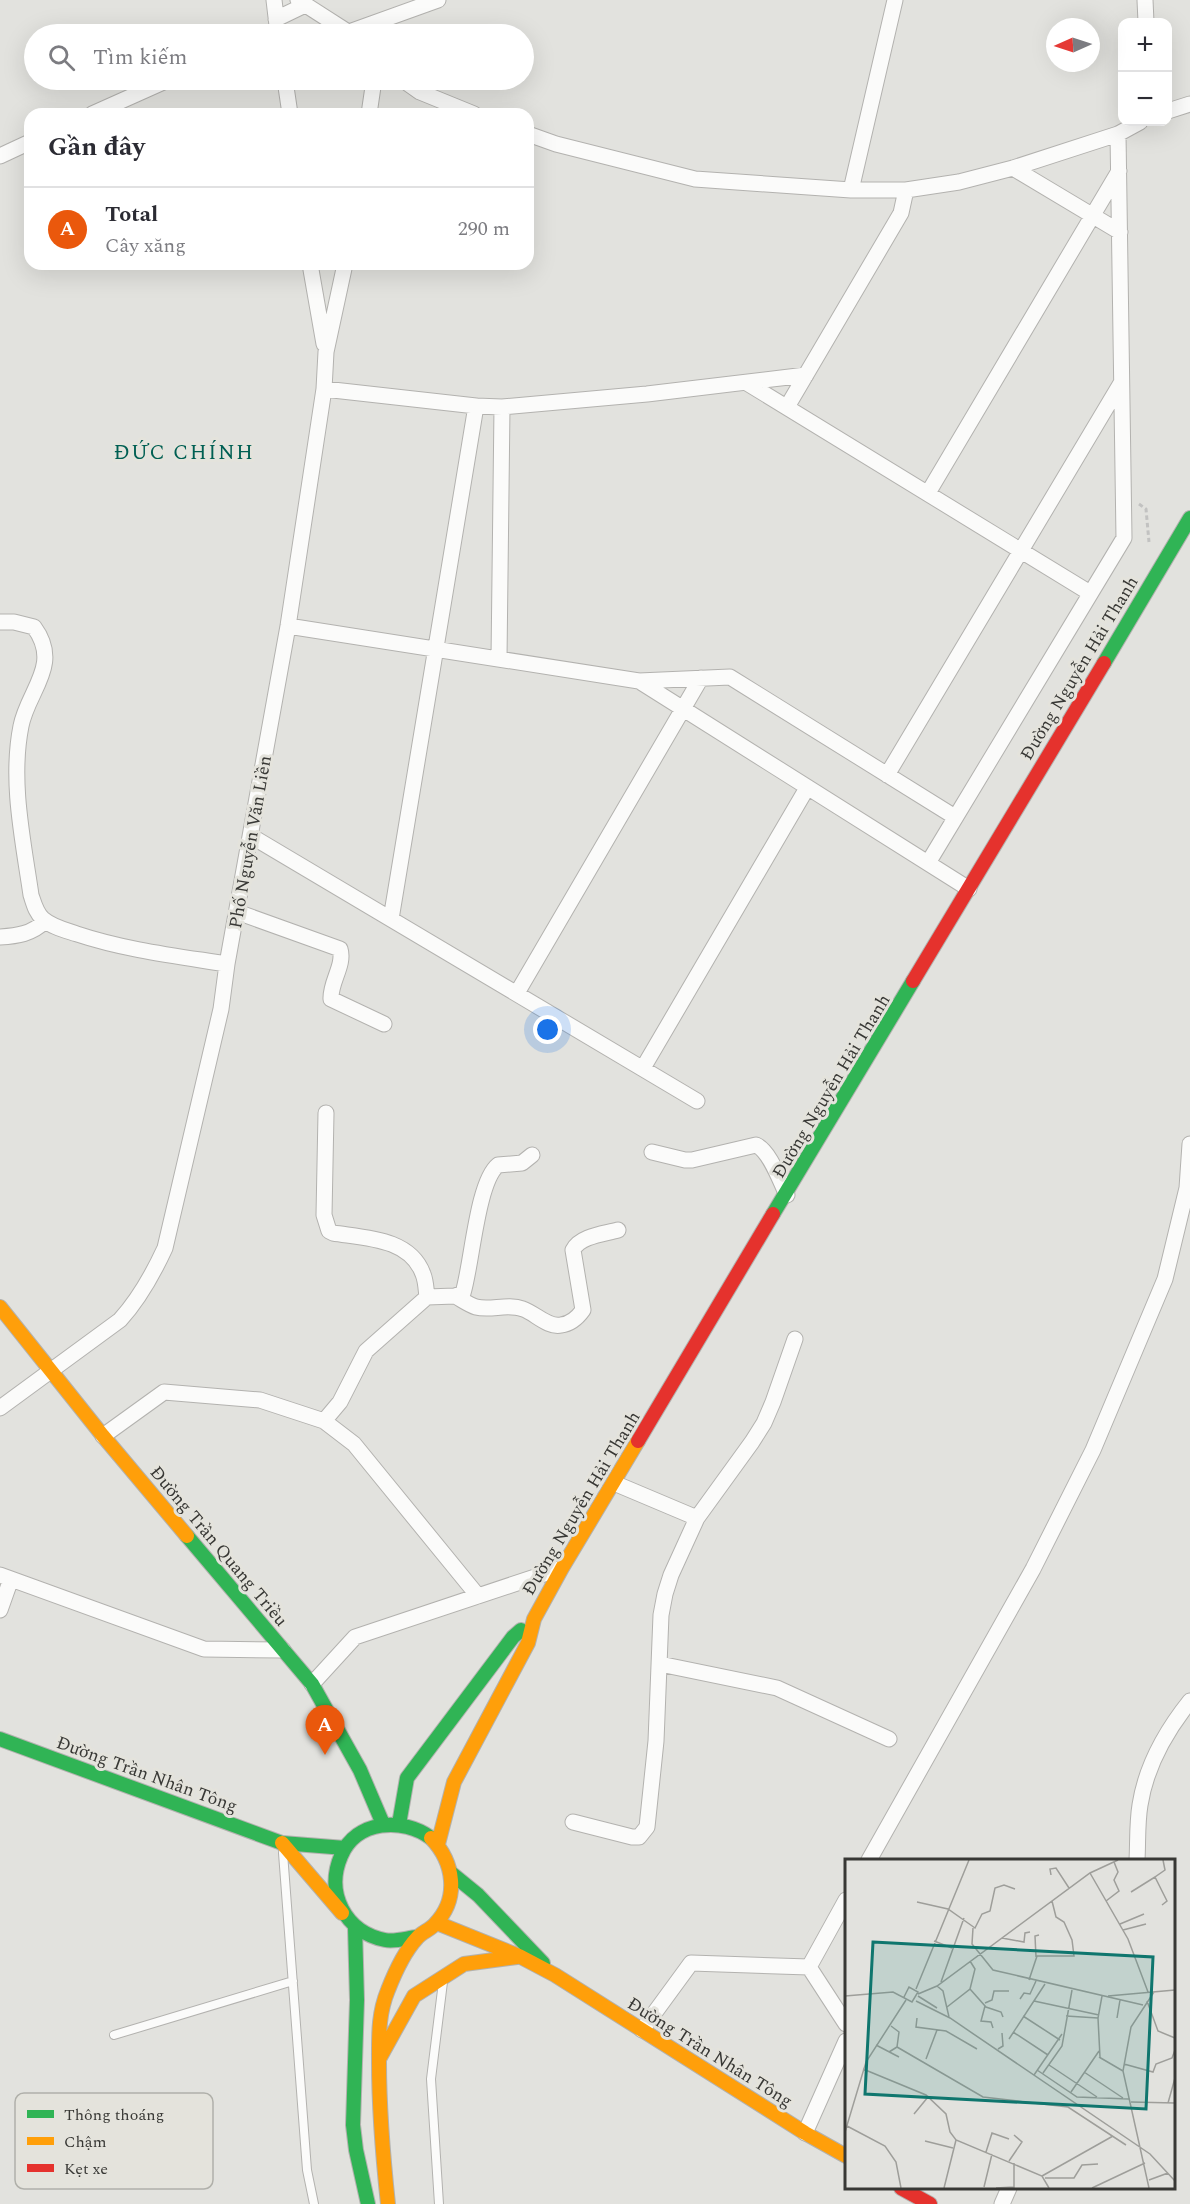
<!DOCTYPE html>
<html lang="vi">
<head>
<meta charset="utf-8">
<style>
  body { margin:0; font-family:Spectral,serif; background:#f7f7f7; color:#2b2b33 }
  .controls { position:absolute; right:18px; top:18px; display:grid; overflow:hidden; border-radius:12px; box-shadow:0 6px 24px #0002 }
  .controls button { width:54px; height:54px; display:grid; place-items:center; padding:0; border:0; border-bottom:2px solid #e1e1e2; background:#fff; color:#2b2b33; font:30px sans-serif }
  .compass { position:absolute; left:1046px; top:18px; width:54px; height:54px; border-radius:50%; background:#fff; box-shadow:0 6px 24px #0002; rotate:267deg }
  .you { position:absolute; left:548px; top:1030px; width:21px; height:21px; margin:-15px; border:4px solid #fff; border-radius:50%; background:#1a73e8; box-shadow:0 0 0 9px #1a73e833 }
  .badge { display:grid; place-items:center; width:39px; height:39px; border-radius:50%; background:#ea580c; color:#fff; font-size:20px; font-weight:700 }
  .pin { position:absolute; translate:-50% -50px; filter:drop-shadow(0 2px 3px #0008) }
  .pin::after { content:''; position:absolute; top:32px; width:21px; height:18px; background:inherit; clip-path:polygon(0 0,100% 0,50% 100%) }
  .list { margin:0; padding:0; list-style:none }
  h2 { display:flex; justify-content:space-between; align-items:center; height:78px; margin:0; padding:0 24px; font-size:26px }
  h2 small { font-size:20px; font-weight:400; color:#7c7c81 }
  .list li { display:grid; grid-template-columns:39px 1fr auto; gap:18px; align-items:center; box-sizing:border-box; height:84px; padding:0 24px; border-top:2px solid #e1e1e2 }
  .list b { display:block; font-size:22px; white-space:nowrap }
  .list p { margin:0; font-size:20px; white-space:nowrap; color:#7c7c81 }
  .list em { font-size:20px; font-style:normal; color:#7c7c81 }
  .icon { flex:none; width:33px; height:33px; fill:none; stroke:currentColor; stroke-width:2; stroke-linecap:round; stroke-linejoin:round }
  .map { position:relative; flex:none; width:1190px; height:2204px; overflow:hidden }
  .search { position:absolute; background:#fff; box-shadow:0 6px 24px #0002; left:24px; top:24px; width:510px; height:66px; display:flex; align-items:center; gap:15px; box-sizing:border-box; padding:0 21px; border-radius:33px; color:#7c7c81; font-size:22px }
  .panel { position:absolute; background:#fff; box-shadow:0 6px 24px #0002; left:24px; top:108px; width:510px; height:162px; border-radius:18px }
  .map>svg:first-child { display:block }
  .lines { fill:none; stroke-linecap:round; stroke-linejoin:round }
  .lane-casing { stroke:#b3b2af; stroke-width:10 }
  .street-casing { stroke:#b3b2af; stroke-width:17 }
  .fast-casing { stroke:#b3b2af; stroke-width:16 }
  .slow-casing { stroke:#b3b2af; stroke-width:16 }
  .jam-casing { stroke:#b3b2af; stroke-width:16 }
  .path { stroke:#c2c2c1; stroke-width:3; stroke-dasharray:4.5 3; stroke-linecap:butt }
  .lane { stroke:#fbfbfa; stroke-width:8 }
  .street { stroke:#fbfbfa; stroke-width:15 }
  .fast { stroke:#30b455; stroke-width:14 }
  .slow { stroke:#ff9f0a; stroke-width:14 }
  .jam { stroke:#e5322d; stroke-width:14 }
  .labels { text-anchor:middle; stroke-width:6; stroke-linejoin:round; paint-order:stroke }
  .street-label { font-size:18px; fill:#383835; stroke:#e4e3dc }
  .quarter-label { font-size:21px; letter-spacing:1.5px; fill:#005f53; stroke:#e4e3dc }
  .inset-road { fill:none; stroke:#9e9e9a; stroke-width:1.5 }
  .view { fill:#0f766e; fill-opacity:0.15; stroke:#0f766e; stroke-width:3 }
  .inset-edge { fill:none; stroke:#383835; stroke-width:3 }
  .key { fill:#e4e3dc; stroke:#b0b0aa; stroke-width:1.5 }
  .key-label { font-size:16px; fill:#383835 }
</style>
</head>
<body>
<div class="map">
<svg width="1190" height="2204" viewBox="0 0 1190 2204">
  <rect width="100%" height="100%" fill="#e2e2de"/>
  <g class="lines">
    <defs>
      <path id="lane" d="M283,1853l24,317 7,34
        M114,2035l179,-54
        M439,2204l-8,-125 12,-97"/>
      <path id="street" d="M274,0l4,34
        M298,0l53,34
        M1145,0l1,22
        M276,19l29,-14
        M349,32l89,-32
        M285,80l5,34
        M403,80l17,12 54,22
        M1168,111l22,-7
        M92,114l76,-34
        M369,114l5,-34
        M528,134l28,10 139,35 156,11h55l53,-8 54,-14 105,-34 22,-12
        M0,156l30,-14
        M1013,168l107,64
        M851,190l44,-190
        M310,264l14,80
        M747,383l343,210
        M324,389l152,17 26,1 145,-13 159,-19
        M787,407l114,-194 5,-23
        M928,493l191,-322
        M0,622h14l20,5c28,38 -6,63 -13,99 -11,55 2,114 10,169 3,9 5,18 12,24 9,8 22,11 34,15 48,16 99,22 150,30
        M288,626l351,55 91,-4 225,140
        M499,659l3,-252
        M639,681l330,208
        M887,775l234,-392
        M251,836l446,265
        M928,863l196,-325 -6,-404
        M237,912l103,37c5,16 -10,33 -9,50l53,25
        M391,919l85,-513
        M0,937c17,-1 32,-3 45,-16
        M517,993l184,-315
        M643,1068l164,-280
        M326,1113l-2,102 5,16 4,2c32,5 77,5 90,41 3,7 3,16 4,23
        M652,1152l33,8h7l64,-15c14,6 24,36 31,50
        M455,1296c6,3 14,9 21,11 15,4 31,-4 47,2 12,4 25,19 38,16 9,-1 17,-8 22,-15l-10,-60c7,-14 31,-16 45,-20
        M0,1408l120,-88c20,-22 33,-46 45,-72l56,-239 6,-45 61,-338 36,-237 2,-37 19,-88
        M324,1421l16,-19 26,-51 61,-54 28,-1 8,-3c9,-29 14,-111 35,-128l24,-2 10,-8
        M103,1436l61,-44 96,8 64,21 30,23 124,152
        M614,1483l83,35
        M0,1575l204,74 79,1
        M0,1610l11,-31
        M660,1664l117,24 112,51
        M312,1684l43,-47 204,-68
        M573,1822l59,15h7l8,-10 9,-86 5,-126 4,-21 6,-19 26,-57 55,-76 12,-19 9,-21 22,-63
        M869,1860l164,-291 60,-119 72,-171 22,-91 3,-44
        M1137,1860c1,-18 0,-37 3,-55 6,-39 26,-74 50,-104
        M846,1900l-37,67 37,57
        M642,2030l49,-67 118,4
        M805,2133l41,-92
        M1002,2204l7,-16"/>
      <path id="fast" d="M1104,663l86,-145
        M773,1214l140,-233
        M187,1536l125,148 48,86 23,54
        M0,1739l282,104 63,5
        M399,1824l8,-46 106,-141 8,-7
        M451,1873l27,22 65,68
        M355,1927l2,73 -4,125 3,25 12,54
        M417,1937c-10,1 -22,5 -32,3 -40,-8 -60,-47 -44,-84 15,-36 62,-39 90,-18"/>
      <path id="slow" d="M0,1307l103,129 84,100
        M282,1843l60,70
        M438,1844l16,-62 74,-139 6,-24 28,-51 76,-127
        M437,1923l82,33 36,19 250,158 41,23
        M379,2059l35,-63 50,-32 53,-7
        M388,2204c-5,-47 -9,-94 -9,-142 0,-26 -1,-48 9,-72 7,-18 16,-38 29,-52 5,-6 13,-8 18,-14 25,-26 19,-62 -4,-86"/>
      <path id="jam" d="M913,981l191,-318
        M638,1441l135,-227
        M901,2188l29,16"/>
    </defs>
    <use href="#lane" class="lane-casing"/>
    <use href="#street" class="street-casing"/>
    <use href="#fast" class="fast-casing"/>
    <use href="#slow" class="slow-casing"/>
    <use href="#jam" class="jam-casing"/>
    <path class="path" d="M1139,504l7,5 3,33"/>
    <use href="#lane" class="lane"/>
    <use href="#street" class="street"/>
    <use href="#fast" class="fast"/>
    <use href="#slow" class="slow"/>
    <use href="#jam" class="jam"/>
  </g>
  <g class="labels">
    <g class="street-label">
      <text transform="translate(1079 668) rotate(-59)" y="6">Đường Nguyễn Hải Thanh</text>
      <text transform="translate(250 842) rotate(-80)" y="6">Phố Nguyễn Văn Liền</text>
      <text transform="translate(831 1086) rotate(-59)" y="6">Đường Nguyễn Hải Thanh</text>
      <text transform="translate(581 1503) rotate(-59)" y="6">Đường Nguyễn Hải Thanh</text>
      <text transform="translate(219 1546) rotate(50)" y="6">Đường Trần Quang Triều</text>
      <text transform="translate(147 1774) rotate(20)" y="6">Đường Trần Nhân Tông</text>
      <text transform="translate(710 2052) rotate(32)" y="6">Đường Trần Nhân Tông</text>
    </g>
    <g class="quarter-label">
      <text x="184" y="459">ĐỨC CHÍNH</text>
    </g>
  </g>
  <g transform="translate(845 1859)">
    <rect width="330" height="330" fill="#e2e2de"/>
    <path class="inset-road" d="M245,14l38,66 20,53M206,16l-1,-6 6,-1 13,20M286,33l24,-15M261,42l13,-10 -5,-11 4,-8 -4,-10M72,43l31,7 27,19 7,-14 8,-3 5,-23 9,-3 11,4M317,46l5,-4 -12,-24 10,-7 -2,-10M275,65l24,-10M128,69l-1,16 21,26 150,35M278,71l23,-6M157,79l22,4 1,-9 5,-1M89,82l18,7M191,98l-1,-21 4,-1M184,121l8,-24h37l-2,-16 -8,-18 -8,-5 -4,-16M96,123l23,-64M92,127l6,5 6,26M71,130l53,-129M125,130l16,18 15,5 2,5M73,135l19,-8 153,-113 28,-13M0,137l48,-4 19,10 6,-10 -9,-5 -5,10M73,137l19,12M263,137l67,-6M175,140l4,-6 6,1 6,-13M71,142l34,17 200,136 25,27M189,142l65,14M302,142l11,30 17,7M140,144l7,-3 2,-9h15M140,147l-4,15 10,1 2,6M102,148l23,-18 5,-20 -5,-8M178,157l37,24M221,157l32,2M72,159l-1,9 30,4 31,18M272,159l3,-18M46,167l8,6 -2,15M168,173l35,23M164,180l36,-55M31,186l23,12M153,190l5,-3 -1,-13M44,193l8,-5 86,50 85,10 58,38M254,198l24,14M255,198l-2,-39 4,-22M81,200l11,-29M279,205l29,8 3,-8 16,-6 3,-8M204,206l48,32M18,210l63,26 20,19 4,18 6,8 86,36 7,12M192,211l40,27 52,2M239,213l39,26M198,214l19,-27 10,-56M189,216l28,-41M226,233l28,-41M286,243l44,1M323,244l7,-25M69,255l14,-17M2,267l38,20 11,16 5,26M0,273l21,-70 40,-62M80,282l28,7M141,293l6,-19 17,6M164,302l13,-19 -8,-7M169,304v25M197,317l71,-40M200,319h29l8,-13 16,-1M304,321l19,-7M139,328l8,-33M99,329l12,-48M151,329l18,-1M247,329l53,-25M304,329l-26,-117 8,-44 23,-35"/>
    <path class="view" d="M28,83l280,15 -7,152 -281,-15z"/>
    <rect width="330" height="330" class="inset-edge"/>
  </g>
  <rect x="15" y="2093" width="198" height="96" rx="9" class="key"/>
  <rect x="27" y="2110" width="27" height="8" fill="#30b455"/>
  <rect x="27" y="2137" width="27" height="8" fill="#ff9f0a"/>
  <rect x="27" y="2164" width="27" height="8" fill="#e5322d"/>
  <g class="key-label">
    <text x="64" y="2120">Thông thoáng</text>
    <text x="64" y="2147">Chậm</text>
    <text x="64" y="2174">Kẹt xe</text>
  </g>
</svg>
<div class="controls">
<button>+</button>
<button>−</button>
</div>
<svg class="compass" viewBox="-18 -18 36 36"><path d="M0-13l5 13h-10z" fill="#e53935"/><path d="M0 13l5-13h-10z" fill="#7c7c81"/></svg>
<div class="you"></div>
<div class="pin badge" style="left:325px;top:1755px">A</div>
<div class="search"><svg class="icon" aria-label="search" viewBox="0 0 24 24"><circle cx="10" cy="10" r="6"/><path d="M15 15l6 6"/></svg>Tìm kiếm</div>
<section class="panel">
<h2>Gần đây<small></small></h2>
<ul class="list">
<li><span class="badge">A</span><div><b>Total</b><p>Cây xăng</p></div><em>290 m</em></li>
</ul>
</section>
</div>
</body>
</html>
